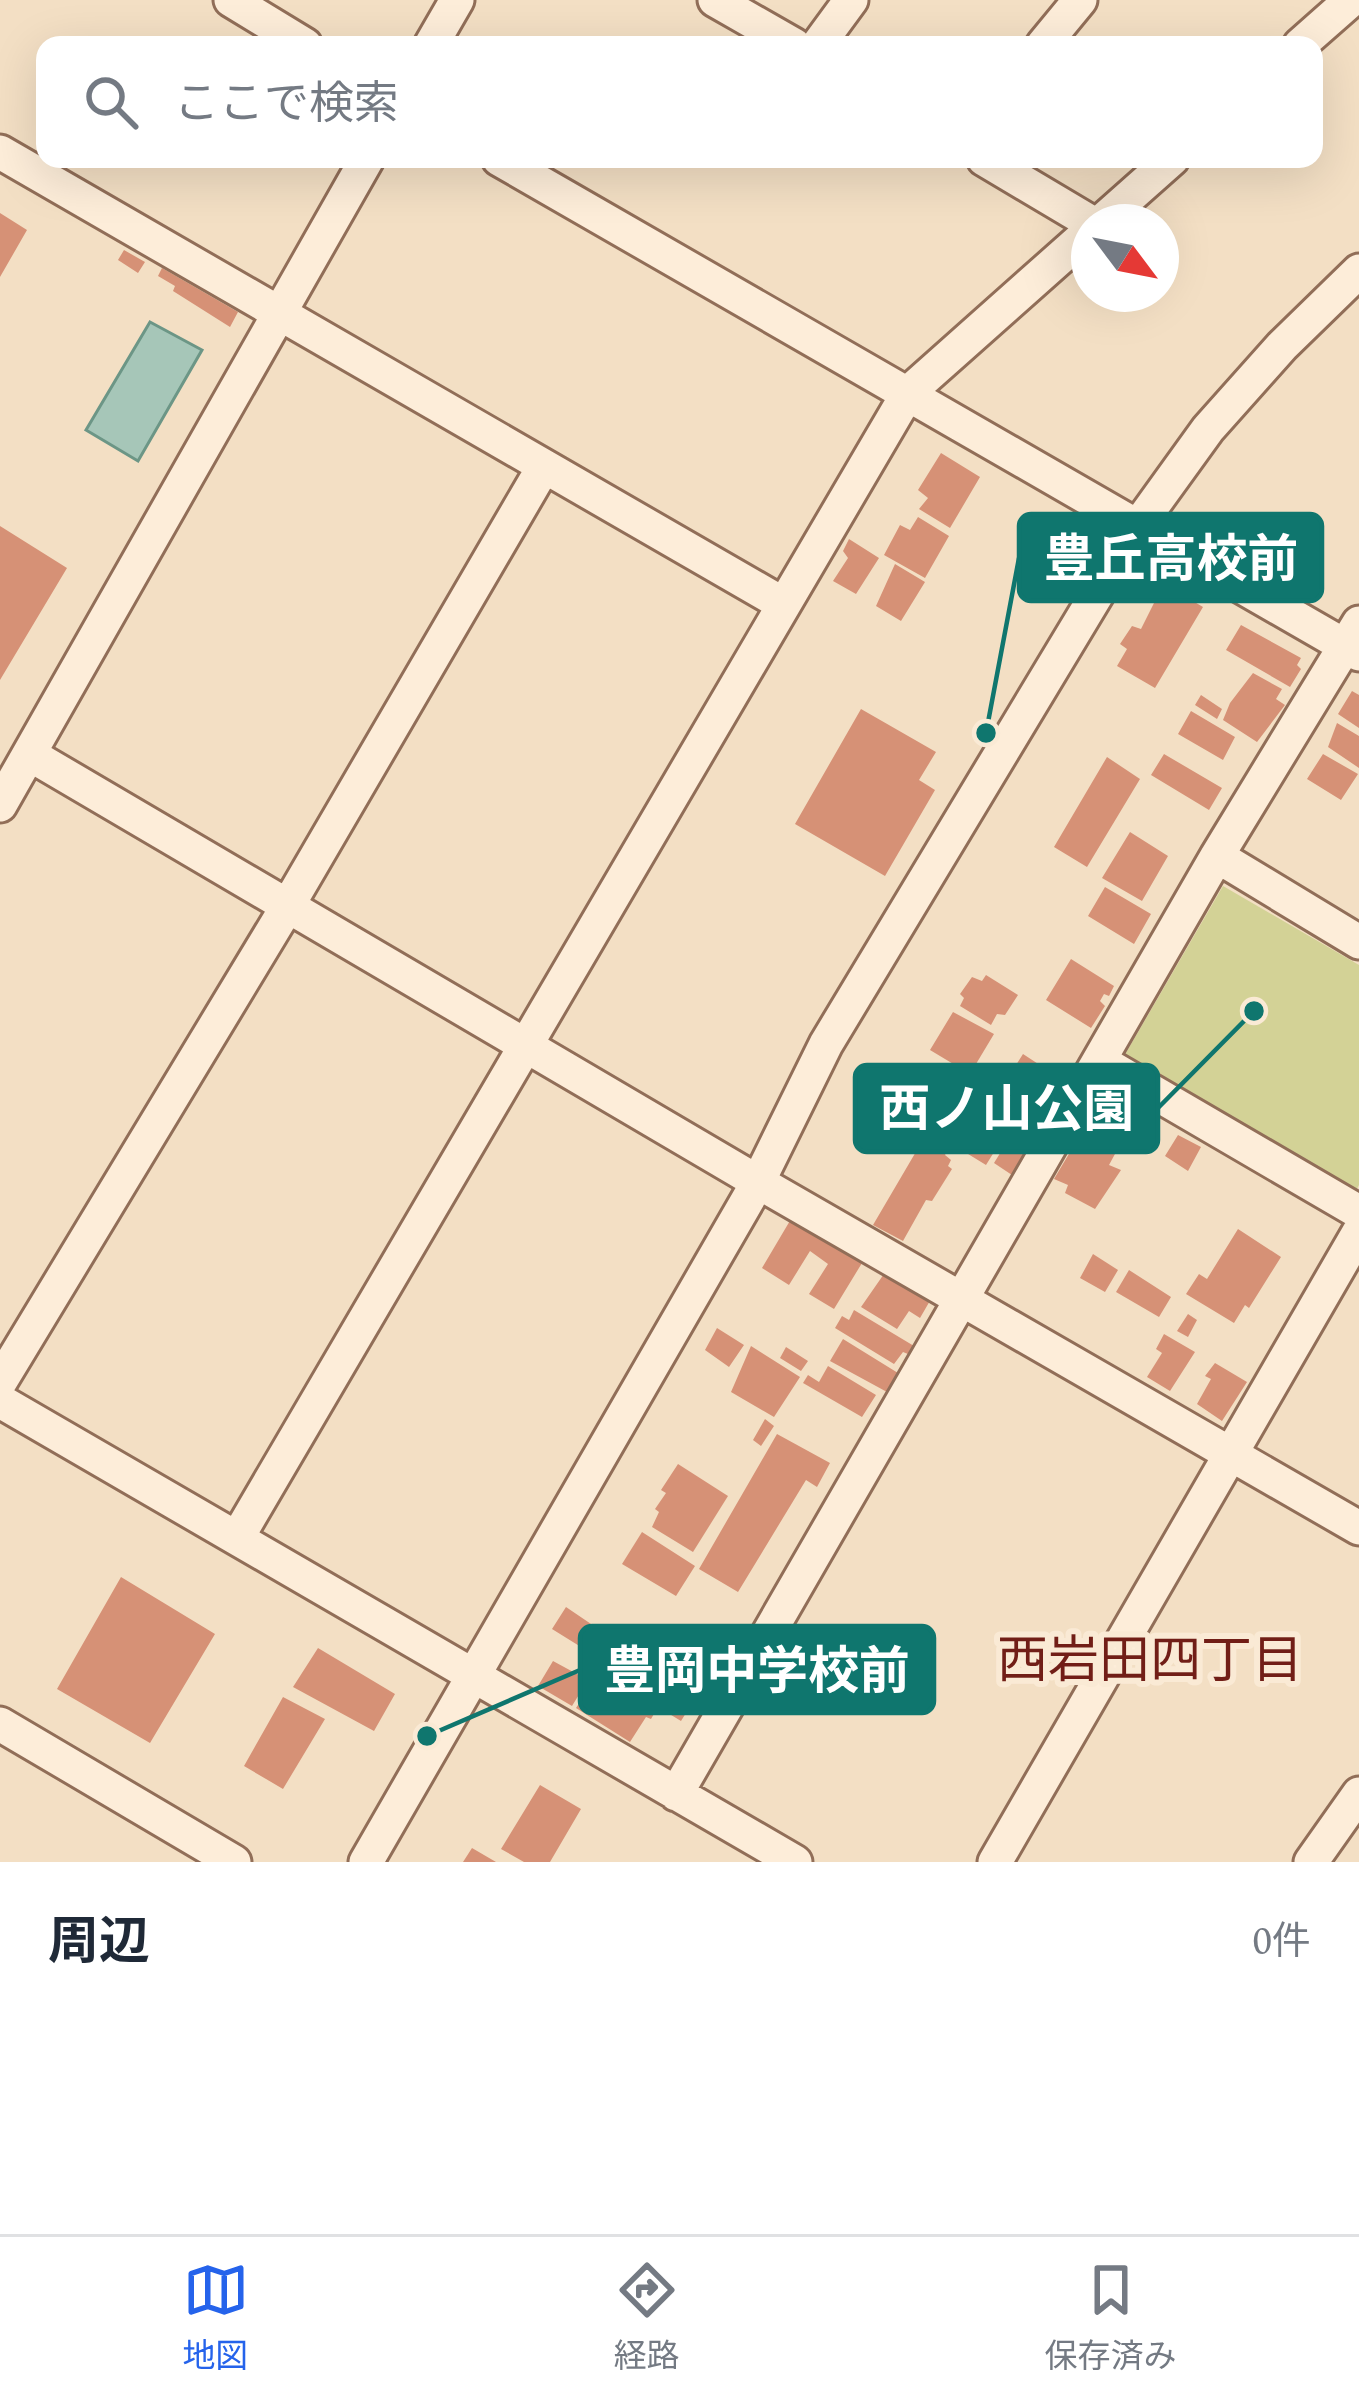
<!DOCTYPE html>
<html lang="ja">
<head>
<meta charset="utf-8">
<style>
  body { margin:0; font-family:Spectral,"Noto Sans JP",serif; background:#f2f2f3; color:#1f2937 }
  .compass { position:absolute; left:1071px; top:204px; width:108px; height:108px; border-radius:50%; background:#fff; box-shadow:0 12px 48px #0002; rotate:122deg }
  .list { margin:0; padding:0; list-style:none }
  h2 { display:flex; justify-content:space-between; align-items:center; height:156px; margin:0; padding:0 48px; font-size:51px }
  h2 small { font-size:39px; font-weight:400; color:#747a83 }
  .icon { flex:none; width:66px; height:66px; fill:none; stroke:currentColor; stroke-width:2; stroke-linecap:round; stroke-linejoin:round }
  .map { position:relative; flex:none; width:1359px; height:1862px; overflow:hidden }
  .search { position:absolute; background:#fff; box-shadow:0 12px 48px #0002; left:36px; right:36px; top:36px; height:132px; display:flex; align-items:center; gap:30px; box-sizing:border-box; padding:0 42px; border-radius:24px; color:#747a83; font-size:45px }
  .sheet { height:372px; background:#fff }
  nav { display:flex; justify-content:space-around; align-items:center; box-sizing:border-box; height:168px; border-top:3px solid #e0e1e3; background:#fff; font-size:33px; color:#747a83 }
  nav a { display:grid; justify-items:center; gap:6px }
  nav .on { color:#2563eb }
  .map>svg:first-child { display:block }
  .green { fill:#d3d296 }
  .water { fill:#a6c6b8; stroke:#6c9686; stroke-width:3 }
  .building { fill:#d69176 }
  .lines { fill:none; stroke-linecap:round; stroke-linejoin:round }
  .minor-casing { stroke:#916e58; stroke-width:39 }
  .minor { stroke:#fdedd9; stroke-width:33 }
  .labels { text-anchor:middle; stroke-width:12; stroke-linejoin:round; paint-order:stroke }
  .neighbourhood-label { font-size:51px; fill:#711e17; stroke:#faead5 }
  .leader { fill:none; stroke:#0f766e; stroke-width:4.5 }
  .callout-dot { fill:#0f766e; stroke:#faead5; stroke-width:4.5 }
  .callout { fill:#0f766e; stroke:#0f766e; stroke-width:4.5 }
  .callout-label { font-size:51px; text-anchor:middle; font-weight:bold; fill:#fff }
</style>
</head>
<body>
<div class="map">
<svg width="1359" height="1862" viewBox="0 0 1359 1862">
  <rect width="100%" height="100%" fill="#f3dfc4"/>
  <path class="green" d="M1223,886l136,79v220l-4,7 -232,-134z"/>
  <path class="water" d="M150,322l52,28 -64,111 -52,-31z"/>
  <path class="building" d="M0,213l27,17 -27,47z
    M124,250l21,12 -7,11 -20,-13z
    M162,268l76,44 -8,15 -57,-36 2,-5 -17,-10z
    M941,453l39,24 -30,51 -31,-19 9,-11 -10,-8z
    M918,517l31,19 -24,42 -41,-23 16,-30 10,5z
    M0,526l67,42 -67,112z
    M849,539l30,19 -23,36 -23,-13 15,-23 -5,-7z
    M895,564l30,18 -24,39 -25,-15z
    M1171,588l32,19 -48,81 -38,-22 10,-17 -7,-5 12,-18 9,3 18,-36 7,2z
    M1241,625l60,33 -4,7 4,4 -11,18 -64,-37z
    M1253,673l29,16 -6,10 9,6 -28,37 -34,-22 7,-17z
    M1352,691l7,4v33l-21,-14z
    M1201,695l21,14 -5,10 -22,-14z
    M861,709l75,43 -17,28 16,10 -50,86 -90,-52z
    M1191,711l44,26 -12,23 -45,-26z
    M1337,723l22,13v32l-31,-21z
    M1164,754l58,34 -13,22 -58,-35z
    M1323,754l35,20 -17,26 -34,-21z
    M1107,757l33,22 -53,88 -33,-20z
    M1130,832l38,24 -26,45 -40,-23z
    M1105,887l46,27 -17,30 -46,-28z
    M1071,959l43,27 -5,10 -5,-2 -4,7 5,5 -14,22 -45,-28z
    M986,975l32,20 -13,20 -8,-1 -6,11 -31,-19 4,-8 -4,-4 12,-17 10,4z
    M953,1012l41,22 -24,40 -40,-24z
    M1023,1054l26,17 -14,25 -28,-17z
    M982,1097l25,12 -12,23 9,4 -18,29 -31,-19z
    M1101,1100l34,17 -26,48 12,5 -26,39 -30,-16 3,-8 -14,-6z
    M934,1121l11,8 -7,10 11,8 -4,8 6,5 -3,6 4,3 -20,32 -6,-1 -23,41 -30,-16z
    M1020,1121l17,10 -25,44 -18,-12z
    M1178,1135l23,12 -13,24 -23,-15z
    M791,1219l71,44 -28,46 -25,-15 19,-30 -18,-13 -21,34 -27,-17z
    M1238,1229l43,28 -32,51 -4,-3 -11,18 -48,-29 13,-20 8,5z
    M1093,1254l25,16 -13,22 -25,-14z
    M1129,1270l42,27 -12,20 -43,-25z
    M886,1271l45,28 -11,19 -11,-7 -12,18 -36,-22z
    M854,1310l60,36 -6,8 -5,-2 -9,12 -59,-36 7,-12 7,4z
    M1188,1314l9,6 -9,17 -11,-6z
    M717,1328l27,17 -15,22 -24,-17z
    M1164,1334l31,18 -25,39 -23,-14 15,-24 -6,-4z
    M843,1339l55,34 -11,19 -57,-31z
    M751,1346l49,31 -26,40 -43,-25z
    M786,1347l22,14 -7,10 -21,-13z
    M1215,1363l32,19 -25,39 -25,-17 14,-25 -6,-3z
    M828,1366l48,29 -14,22 -59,-34 5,-8 11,7z
    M765,1419l9,7 -13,20 -8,-6z
    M777,1434l53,29 -13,24 -11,-7 -68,112 -39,-23z
    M678,1464l50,32 -35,56 -41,-25 7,-15 -4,-3 11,-16 -5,-3z
    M642,1532l53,34 -19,30 -54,-32z
    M121,1577l94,57 -65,109 -93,-54z
    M566,1607l28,19 -13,21 -29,-18z
    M671,1633l48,27 -38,61 -23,-14 -7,12 -5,-2 -16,25 -54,-34 19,-29 34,20z
    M318,1648l77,46 -21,37 -81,-44z
    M553,1661l35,19 -16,26 -34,-20z
    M283,1697l42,22 -42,70 -39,-23z
    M540,1785l41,24 -31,53h-26l-23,-13z
    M472,1848l24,14h-33z"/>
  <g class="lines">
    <defs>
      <path id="minor" d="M231,0l74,45
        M715,0l79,45
        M431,45l26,-45
        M818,45l33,-45
        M1043,45l37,-45
        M1300,45l51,-45
        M0,152l783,452
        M499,159l860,495
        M984,159l106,63
        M1101,222l71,-63
        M29,754l729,428 601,346
        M0,805l367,-646
        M1217,856l142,86
        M1100,1061l259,151
        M0,1382l287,-475 256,-439
        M0,1401l795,461
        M237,1538l671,-1145 181,-161
        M0,1724l234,138
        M676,1794l541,-938 142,-233
        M366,1862l392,-680 68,-138 312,-518 70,-97 74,-83 77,-75
        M995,1862l364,-630
        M1311,1862l48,-68"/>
    </defs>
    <use href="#minor" class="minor-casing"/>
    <use href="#minor" class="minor"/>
  </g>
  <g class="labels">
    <g class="neighbourhood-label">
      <text x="1150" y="1677">西岩田四丁目</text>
    </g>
  </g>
  <path class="leader" d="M986 733L1019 558M1254 1011L1158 1108M427 1736L580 1670"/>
  <g class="callout-dot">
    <circle cx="986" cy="733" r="12"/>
    <circle cx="1254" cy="1011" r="12"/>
    <circle cx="427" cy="1736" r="12"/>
  </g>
  <g class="callout">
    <rect x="1019" y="514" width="303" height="87" rx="12"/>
    <rect x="855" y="1065" width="303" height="87" rx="12"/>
    <rect x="580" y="1626" width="354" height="87" rx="12"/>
  </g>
  <g class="callout-label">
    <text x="1171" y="576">豊丘高校前</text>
    <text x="1007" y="1126">西ノ山公園</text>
    <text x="757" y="1688">豊岡中学校前</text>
  </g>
</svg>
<svg class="compass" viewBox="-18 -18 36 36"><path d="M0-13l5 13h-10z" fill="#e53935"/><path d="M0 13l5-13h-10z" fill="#747a83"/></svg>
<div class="search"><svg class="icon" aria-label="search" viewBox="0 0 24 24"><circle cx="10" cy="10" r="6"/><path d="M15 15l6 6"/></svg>ここで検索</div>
</div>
<section class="sheet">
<h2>周辺<small>0件</small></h2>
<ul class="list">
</ul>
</section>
<nav>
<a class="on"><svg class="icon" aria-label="map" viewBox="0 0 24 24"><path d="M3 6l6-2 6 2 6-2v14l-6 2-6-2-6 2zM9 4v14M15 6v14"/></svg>地図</a>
<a><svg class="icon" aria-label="directions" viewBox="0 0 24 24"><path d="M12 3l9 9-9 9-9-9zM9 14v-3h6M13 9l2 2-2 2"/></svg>経路</a>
<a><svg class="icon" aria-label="saved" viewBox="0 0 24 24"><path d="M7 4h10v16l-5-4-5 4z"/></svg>保存済み</a>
</nav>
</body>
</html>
